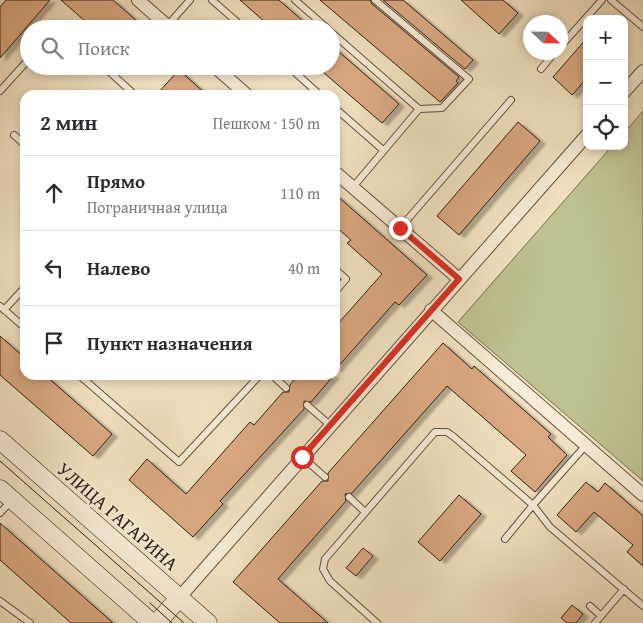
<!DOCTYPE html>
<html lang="ru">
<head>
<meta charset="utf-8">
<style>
  body { margin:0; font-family:"Gentium Book Plus",serif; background:#f2f2f3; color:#2b2b33 }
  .controls { position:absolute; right:15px; top:15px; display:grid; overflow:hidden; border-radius:10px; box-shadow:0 2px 8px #0003 }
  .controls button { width:45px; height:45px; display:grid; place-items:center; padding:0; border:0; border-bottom:1px solid #e1e1e2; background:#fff; color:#2b2b33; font:25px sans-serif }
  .compass { position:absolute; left:523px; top:15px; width:45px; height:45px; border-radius:50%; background:#fff; box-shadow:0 2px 8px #0003; rotate:112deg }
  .stop { position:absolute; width:15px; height:15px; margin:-11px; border:4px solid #d93025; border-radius:50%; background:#fff }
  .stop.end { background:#d93025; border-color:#fff; box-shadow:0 1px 5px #0008 }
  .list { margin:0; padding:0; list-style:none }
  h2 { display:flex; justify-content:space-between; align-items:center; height:65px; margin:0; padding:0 20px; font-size:21px }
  h2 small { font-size:16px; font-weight:400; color:#7c7c81 }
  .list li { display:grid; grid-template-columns:32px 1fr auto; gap:15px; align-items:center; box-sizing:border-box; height:75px; padding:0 20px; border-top:1px solid #e1e1e2 }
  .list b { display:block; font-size:19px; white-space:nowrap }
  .list p { margin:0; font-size:16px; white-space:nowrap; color:#7c7c81 }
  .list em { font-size:16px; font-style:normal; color:#7c7c81 }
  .icon { flex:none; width:28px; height:28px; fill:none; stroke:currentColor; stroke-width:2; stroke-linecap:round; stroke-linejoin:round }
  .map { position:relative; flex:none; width:643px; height:623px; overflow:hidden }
  .search { position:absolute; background:#fff; box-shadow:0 2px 8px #0003; left:20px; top:20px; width:320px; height:55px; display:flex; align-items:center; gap:12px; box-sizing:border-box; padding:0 18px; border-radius:28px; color:#7c7c81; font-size:19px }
  .panel { position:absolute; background:#fff; box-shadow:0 2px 8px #0003; left:20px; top:90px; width:320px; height:290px; border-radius:15px }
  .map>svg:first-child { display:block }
  .green { fill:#bec290; stroke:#7a7252 }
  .building { fill:#daa982; stroke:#352214; filter:url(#shadow) }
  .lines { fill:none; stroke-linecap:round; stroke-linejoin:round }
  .lane-casing { stroke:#64523f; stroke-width:8 }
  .street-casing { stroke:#64523f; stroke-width:14 }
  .secondary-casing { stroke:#352214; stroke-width:19 }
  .lane { stroke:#f7ecd7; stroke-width:6 }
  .street { stroke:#f7ecd7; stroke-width:12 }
  .secondary { stroke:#f7ecd7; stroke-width:18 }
  .tram { stroke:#352214; stroke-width:1 }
  .route { stroke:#d93025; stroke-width:6 }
  .labels { text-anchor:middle; stroke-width:4; stroke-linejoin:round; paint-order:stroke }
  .street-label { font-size:19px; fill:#352214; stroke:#f7ecd7 }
</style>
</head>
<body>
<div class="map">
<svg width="643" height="623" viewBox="0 0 643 623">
  <defs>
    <filter id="shadow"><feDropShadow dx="5.5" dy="3" stdDeviation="1" flood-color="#0004"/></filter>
  </defs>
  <rect width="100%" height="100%" fill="#f2e2c1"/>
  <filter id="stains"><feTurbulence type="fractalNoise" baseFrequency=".004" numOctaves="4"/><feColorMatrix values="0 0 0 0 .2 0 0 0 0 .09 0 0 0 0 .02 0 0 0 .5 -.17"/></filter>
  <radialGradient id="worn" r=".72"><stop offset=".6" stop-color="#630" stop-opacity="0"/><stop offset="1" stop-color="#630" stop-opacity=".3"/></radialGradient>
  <path class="green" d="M643,111v370l-185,-159 154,-176h12v-13z"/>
  <path class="building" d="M6,0h44l-50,58v-51z
    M61,0h52l33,29h-52z
    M240,0h39l33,29h-39z
    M320,0h50l2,4 87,73 -3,4 2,2 -18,19z
    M383,0h20l70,60 -8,9z
    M461,0h42l15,13 -19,21z
    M587,38v40l-15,17 -19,-18z
    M331,45l68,59 -17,19 -66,-57h15z
    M179,70l28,25h-51z
    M518,122l22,19 -81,94 -22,-19z
    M335,194l92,81 -28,30 -4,-3 -60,68v-43l47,-53 -35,-31 4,-3 -16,-14z
    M0,336l25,22v17h20l67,59 -19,22 -93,-81z
    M443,343l29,26 2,-3 77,68 -3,3 19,18 -32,37 -24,-21 15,-16 -79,-69 -95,107 -7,1 1,7 -68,78 50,44h-48l-47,-41 89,-101h6v-8z
    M298,375h36l-23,27 -7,-1v8l-84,92 3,3 -30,33 -64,-57 18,-21 39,35 64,-72 4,3 29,-33h6l1,-7z
    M586,482l12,10 7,-9 38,33v50l-16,-14 6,-7 -39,-33 -18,20 -19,-17z
    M459,495l22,19 -41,47 -22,-19z
    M0,523l113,100h-42l-71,-63z
    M363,548l10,8 -17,20 -10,-8z
    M572,605l11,9 -7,9h-9l-6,-5z"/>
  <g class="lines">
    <defs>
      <path id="lane" d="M212,0l33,29
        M295,0l33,29
        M375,0l94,79 -27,29 -23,1
        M611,0l32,27
        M167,26l23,-26
        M57,29h3
        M331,32l88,77 -66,78
        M560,47l42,-47
        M103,66l32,29
        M288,66l32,29
        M541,69l14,-17
        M0,91l29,-32
        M335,108l48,42
        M14,135l11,10
        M400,228l111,-128
        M335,269l11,10 -11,13
        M0,306l25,22
        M4,310l21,-23
        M79,375l100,87 81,-87
        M272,375l14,13
        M307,405l23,20
        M302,457l23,20
        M349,497l16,15
        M0,513l11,-12
        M505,539l28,-34 17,22 93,79
        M0,601l30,22
        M590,606l11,10
        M377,623l-47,-42 -7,-12 2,-10 110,-127h12l7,5 79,68 53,-60
        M595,623l29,-34"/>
      <path id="street" d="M138,0l33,29
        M214,66l33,29
        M624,92l19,-21
        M335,172l124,107
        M431,310l212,185
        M179,598l408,-463"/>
      <path id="secondary" d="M0,440l208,183
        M0,489l152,134
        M157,623l22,-25"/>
    </defs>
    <use href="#lane" class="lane-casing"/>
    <use href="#street" class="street-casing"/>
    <use href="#secondary" class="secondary-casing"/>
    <use href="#lane" class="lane"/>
    <use href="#street" class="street"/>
    <use href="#secondary" class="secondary"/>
    <path class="tram" d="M0,461l184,162
      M150,603l22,20"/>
  </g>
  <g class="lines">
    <path class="route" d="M302,457l157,-178 -59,-51"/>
  </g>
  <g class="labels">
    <g class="street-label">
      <text transform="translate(118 516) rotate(41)" y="7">УЛИЦА ГАГАРИНА</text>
    </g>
  </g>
  <rect width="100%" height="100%" filter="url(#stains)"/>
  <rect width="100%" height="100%" fill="url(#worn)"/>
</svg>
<div class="controls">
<button>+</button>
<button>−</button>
<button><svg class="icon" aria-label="locate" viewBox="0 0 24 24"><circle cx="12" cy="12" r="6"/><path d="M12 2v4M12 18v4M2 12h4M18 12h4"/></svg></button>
</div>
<svg class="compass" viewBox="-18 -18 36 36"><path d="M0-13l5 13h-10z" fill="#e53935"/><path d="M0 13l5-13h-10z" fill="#7c7c81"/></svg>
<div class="stop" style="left:302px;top:457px"></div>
<div class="stop end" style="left:400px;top:228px"></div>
<div class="search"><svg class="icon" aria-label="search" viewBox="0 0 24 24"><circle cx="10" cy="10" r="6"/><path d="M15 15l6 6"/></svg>Поиск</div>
<section class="panel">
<h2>2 мин<small>Пешком · 150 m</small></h2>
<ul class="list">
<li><svg class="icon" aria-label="ahead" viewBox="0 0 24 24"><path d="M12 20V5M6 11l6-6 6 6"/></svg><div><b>Прямо</b><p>Пограничная улица</p></div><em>110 m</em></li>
<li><svg class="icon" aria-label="left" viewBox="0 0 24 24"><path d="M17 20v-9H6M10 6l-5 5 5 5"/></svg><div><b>Налево</b></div><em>40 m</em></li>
<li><svg class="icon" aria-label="arrive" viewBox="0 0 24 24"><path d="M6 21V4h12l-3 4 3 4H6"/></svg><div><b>Пункт назначения</b></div></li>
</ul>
</section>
</div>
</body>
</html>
